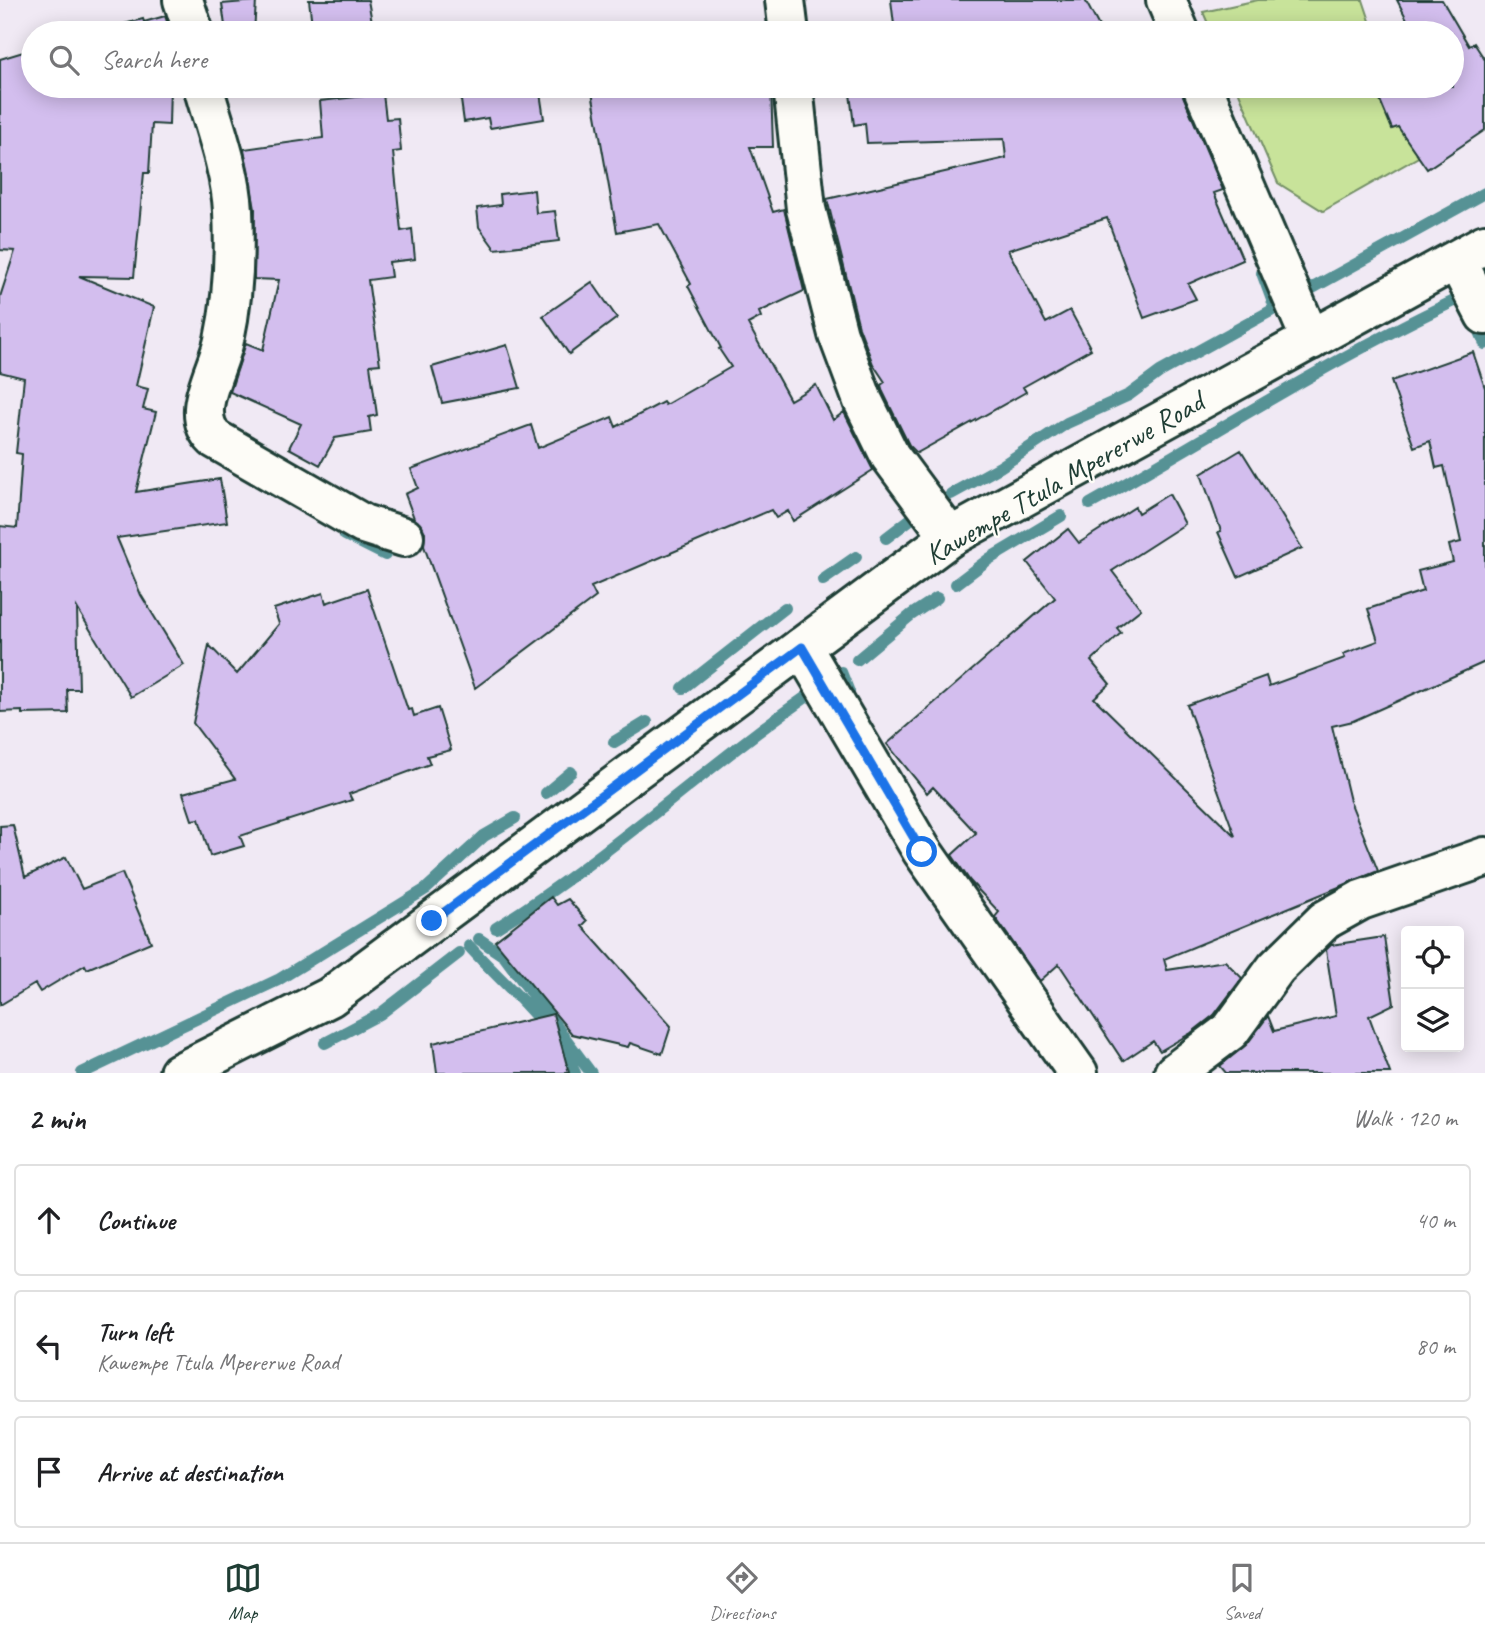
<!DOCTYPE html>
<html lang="en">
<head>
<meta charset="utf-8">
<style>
  body { margin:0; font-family:Caveat,sans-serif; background:#f6f6f6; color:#202124 }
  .controls { position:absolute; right:21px; bottom:21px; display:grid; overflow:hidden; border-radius:7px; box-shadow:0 4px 18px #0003 }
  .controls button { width:63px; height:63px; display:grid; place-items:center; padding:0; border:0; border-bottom:2px solid #e0e0e0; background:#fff; color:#202124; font:35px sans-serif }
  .stop { position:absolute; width:21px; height:21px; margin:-16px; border:5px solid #1a73e8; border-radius:50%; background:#fff }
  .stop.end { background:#1a73e8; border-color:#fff; box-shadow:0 2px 7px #0008 }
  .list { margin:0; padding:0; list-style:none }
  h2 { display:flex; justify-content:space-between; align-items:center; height:91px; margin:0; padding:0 28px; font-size:30px }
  h2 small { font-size:23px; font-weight:400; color:#757577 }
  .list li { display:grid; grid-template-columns:46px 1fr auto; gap:21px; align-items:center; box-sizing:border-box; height:112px; margin:0 14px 14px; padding:0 14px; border:2px solid #e0e0e0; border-radius:7px }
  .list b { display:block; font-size:26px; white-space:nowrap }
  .list p { margin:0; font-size:23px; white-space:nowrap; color:#757577 }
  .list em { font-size:23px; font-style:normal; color:#757577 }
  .icon { flex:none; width:38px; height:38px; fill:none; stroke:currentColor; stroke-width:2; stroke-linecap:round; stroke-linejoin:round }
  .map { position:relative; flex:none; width:1485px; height:1073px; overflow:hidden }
  .search { position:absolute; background:#fff; box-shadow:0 4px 18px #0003; left:21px; right:21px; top:21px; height:77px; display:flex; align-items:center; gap:18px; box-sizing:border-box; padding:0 24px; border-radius:38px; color:#757577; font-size:26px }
  .sheet { height:469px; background:#fff }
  nav { display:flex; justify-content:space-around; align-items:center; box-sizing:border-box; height:98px; border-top:2px solid #e0e0e0; background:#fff; font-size:19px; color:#757577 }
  nav a { display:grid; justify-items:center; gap:4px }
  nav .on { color:#1f3d34 }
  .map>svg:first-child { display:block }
  .green { fill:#c8e39a; stroke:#749067; stroke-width:2 }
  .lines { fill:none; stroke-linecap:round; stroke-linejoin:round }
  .stream { stroke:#569295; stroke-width:12 }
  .building { fill:#d3beee; stroke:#1f3d34; stroke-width:2 }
  .minor-casing { stroke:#1f3d34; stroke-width:44 }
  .tertiary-casing { stroke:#1f3d34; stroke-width:44 }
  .minor { stroke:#fdfcf7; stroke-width:38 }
  .tertiary { stroke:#fdfcf7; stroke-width:38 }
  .route { stroke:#1a73e8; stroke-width:9 }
  .labels { text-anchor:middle; stroke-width:5; stroke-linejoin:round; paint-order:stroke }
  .street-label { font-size:30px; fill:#1f3d34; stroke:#fdfcf7 }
</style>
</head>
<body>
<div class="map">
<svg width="1485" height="1073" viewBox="0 0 1485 1073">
  <rect width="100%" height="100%" fill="#f0e9f4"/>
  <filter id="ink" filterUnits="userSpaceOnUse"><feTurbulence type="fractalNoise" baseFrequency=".0143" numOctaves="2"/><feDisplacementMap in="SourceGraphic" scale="14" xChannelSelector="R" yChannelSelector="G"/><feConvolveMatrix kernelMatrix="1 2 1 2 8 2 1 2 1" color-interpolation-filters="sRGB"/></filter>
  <g filter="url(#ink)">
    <path class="green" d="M1258,0h105l11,33h-162l-9,-21z
      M1236,86h156l28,70 -97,55 -45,-28z"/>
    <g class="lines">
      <path class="stream" d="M1262,273l13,35
        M1475,319l10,25
        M951,494l49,-27 67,-44 62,-28 31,-23 325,-179
        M1090,504c125,-70 245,-148 375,-208l2,3
        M345,535l40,20
        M886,538l30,-23
        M823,580l33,-23
        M956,584l33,-25 72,-43
        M857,660l54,-45 26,-17
        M841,672l8,20
        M683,688l102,-80
        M614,742l33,-20
        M546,793l25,-21
        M496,928c115,-72 214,-166 326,-242
        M479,939l25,17 87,117
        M469,946c35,39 85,79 106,127
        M325,1043l55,-29 79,-61
        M82,1073l196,-93 148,-91 58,-53 31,-18"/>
    </g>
    <path class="building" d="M309,0h59l6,33h-61z
      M891,0h194l17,32 -207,1z
      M1397,0h45l27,46 5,-3 11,17v70l-58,39 -29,-42 -6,2 -18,-43h78v-53h-38z
      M256,1l-2,32h-28l-4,-29z
      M165,16l6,17h-80l52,-14 1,3z
      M33,49v37h137l-1,39 -17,-1 -3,49h-5l-10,104 -55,-1 75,31 -18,79 12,3 -5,20 13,3 -20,80 84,-13 7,43 -110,16 24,57 43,70 -53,32 -54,-89 2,81h-12l1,24 -46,1v-3l-22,1v-186l17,2 5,-74 -6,-1 8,-75 -24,-6v-75l15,-46 -15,-1v-191z
      M459,86h80l5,33 -54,9 -2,-10 -24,4z
      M591,86h180l2,61h-23l23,65 11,-3 20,82 -45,21 2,5 -13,7 42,76 26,-15 17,35 11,-8 29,58 -80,51 -5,-10 -12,7 -5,-8 -180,77 5,10 -121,91 -51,-142 1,-14 -11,-14 -9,-24 13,-6 -7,-19 120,-44 7,23 74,-31 4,10 47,-25 2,3 66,-38 -12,-18 2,-1 -33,-62 3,-2 -32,-60 -42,8z
      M849,86h330l44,104 -9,3 29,67 -55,24 8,15 -52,19 -37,-100 -99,32 38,73 24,-13 21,39 -68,38 3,5 -109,61 -8,-8 -26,-53 -2,-7 4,-3 -12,-18 -14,-37 -32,-128 179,-41 -2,-19 -137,4 -2,-20 -11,2z
      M383,94l3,25 12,-1 3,33 -8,1 8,79 11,-2 3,30 -26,3 2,15 -23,3 12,84 -10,1 7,50 -8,2 2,15 -36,6 -15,27 -31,-17 12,-24 -71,-32 16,-49 17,7 16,-70 -25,-1 1,-70 -11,-60 79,-11 -3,-37z
      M534,190l2,23 19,-2 4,30 -64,8 -16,-22 -2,-19 24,-3 -1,-11z
      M592,282l25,36 -48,36 -26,-38z
      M507,345l13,43 -78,15 -10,-36z
      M1473,352l12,36v274l-132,59 -21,5 18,75 28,70 -214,88 3,11 58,-9 17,17 -28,37 -23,18 -31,18 -7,-10 -30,20 -64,-97 -19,17 -45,-64 4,-5 -29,-31 -18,-26 24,-22 -43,-46 -6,6 -40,-49 168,-146 -28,-36 41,-33 11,14 56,-36 3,6 31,-19 16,30 -73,47 29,38 -24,19 4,5 -30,28 19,23 -16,14 141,138 -48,-131 79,-29 3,10 76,-28 -2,-4 35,-13 -10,-32 55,-18 -5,-20 35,-9 -4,-17 12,-3 -17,-76 -8,2 -6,-27 -16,6 -23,-66z
      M1241,450l61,98 -64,29 -20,-45 3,-1 -20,-57z
      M367,589l41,121 4,-1 2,7 24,-8 13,42 -24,6 3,8 -81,30 3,6 -112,36 4,10 -34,10 -11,-37 -7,1 -9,-27 52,-14 -42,-56 16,-78 28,29 42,-50 -5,-15 49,-16 3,10z
      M13,825l12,52 41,-20 16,32 40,-16 29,69 -64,27 -2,-4 -45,27 -5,-8 -35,21v-179z
      M551,897l6,8 11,-6 19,22 -5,5 89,100 -9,28 -32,-11 -2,4 -56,-13 -77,-93z
      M1384,937l10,67 -25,12 21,57h-164l-6,-7 27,-22 21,-28 6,15 62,-15 -10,-66 5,-5z
      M553,1014l16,59h-132l-4,-30z"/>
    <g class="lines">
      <defs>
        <path id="minor" d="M183,0l11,33
          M785,0l4,33
          M1166,0l14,33
          M203,86c11,40 28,84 30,125 2,42 0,88 -9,129 -6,31 -36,73 -9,99l148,85 41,13
          M793,86l13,123 32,125 25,67 27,55 60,81
          M1202,86l109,254
          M1457,261l28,54
          M802,647l120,204 156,222
          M1174,1073l56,-42 46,-63 49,-48 36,-20 124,-43"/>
        <path id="tertiary" d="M179,1073l151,-76 620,-460 535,-293"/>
      </defs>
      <use href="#minor" class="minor-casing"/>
      <use href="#tertiary" class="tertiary-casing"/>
      <use href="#minor" class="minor"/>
      <use href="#tertiary" class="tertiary"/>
    </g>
  </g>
  <g class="lines" filter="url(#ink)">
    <path class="route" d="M432,921l370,-274 120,205"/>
  </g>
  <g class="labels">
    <g class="street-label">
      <text transform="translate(1064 478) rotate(-30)" y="10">Kawempe Ttula Mpererwe Road</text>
    </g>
  </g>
</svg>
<div class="controls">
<button><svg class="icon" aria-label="locate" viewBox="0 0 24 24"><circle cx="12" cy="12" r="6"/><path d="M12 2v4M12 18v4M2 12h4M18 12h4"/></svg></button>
<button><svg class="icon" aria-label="layers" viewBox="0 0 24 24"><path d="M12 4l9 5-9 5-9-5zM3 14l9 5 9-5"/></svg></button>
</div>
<div class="stop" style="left:922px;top:852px"></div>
<div class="stop end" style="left:432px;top:921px"></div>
<div class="search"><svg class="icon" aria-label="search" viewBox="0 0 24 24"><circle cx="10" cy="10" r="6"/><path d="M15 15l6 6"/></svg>Search here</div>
</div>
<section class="sheet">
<h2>2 min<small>Walk · 120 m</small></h2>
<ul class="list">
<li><svg class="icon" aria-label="ahead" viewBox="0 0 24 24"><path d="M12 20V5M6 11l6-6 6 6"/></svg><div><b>Continue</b></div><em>40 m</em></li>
<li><svg class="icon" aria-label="left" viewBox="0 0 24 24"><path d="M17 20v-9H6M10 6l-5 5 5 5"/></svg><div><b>Turn left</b><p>Kawempe Ttula Mpererwe Road</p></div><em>80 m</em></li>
<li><svg class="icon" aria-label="arrive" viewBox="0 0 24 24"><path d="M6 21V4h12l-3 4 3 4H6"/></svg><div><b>Arrive at destination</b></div></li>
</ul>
</section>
<nav>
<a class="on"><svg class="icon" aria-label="map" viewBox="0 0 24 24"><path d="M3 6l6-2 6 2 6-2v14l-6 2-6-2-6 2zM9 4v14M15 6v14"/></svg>Map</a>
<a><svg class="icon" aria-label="directions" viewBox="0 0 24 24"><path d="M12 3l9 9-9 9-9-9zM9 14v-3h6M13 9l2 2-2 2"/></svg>Directions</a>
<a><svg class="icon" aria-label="saved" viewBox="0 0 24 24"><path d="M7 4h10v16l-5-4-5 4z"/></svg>Saved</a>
</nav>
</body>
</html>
